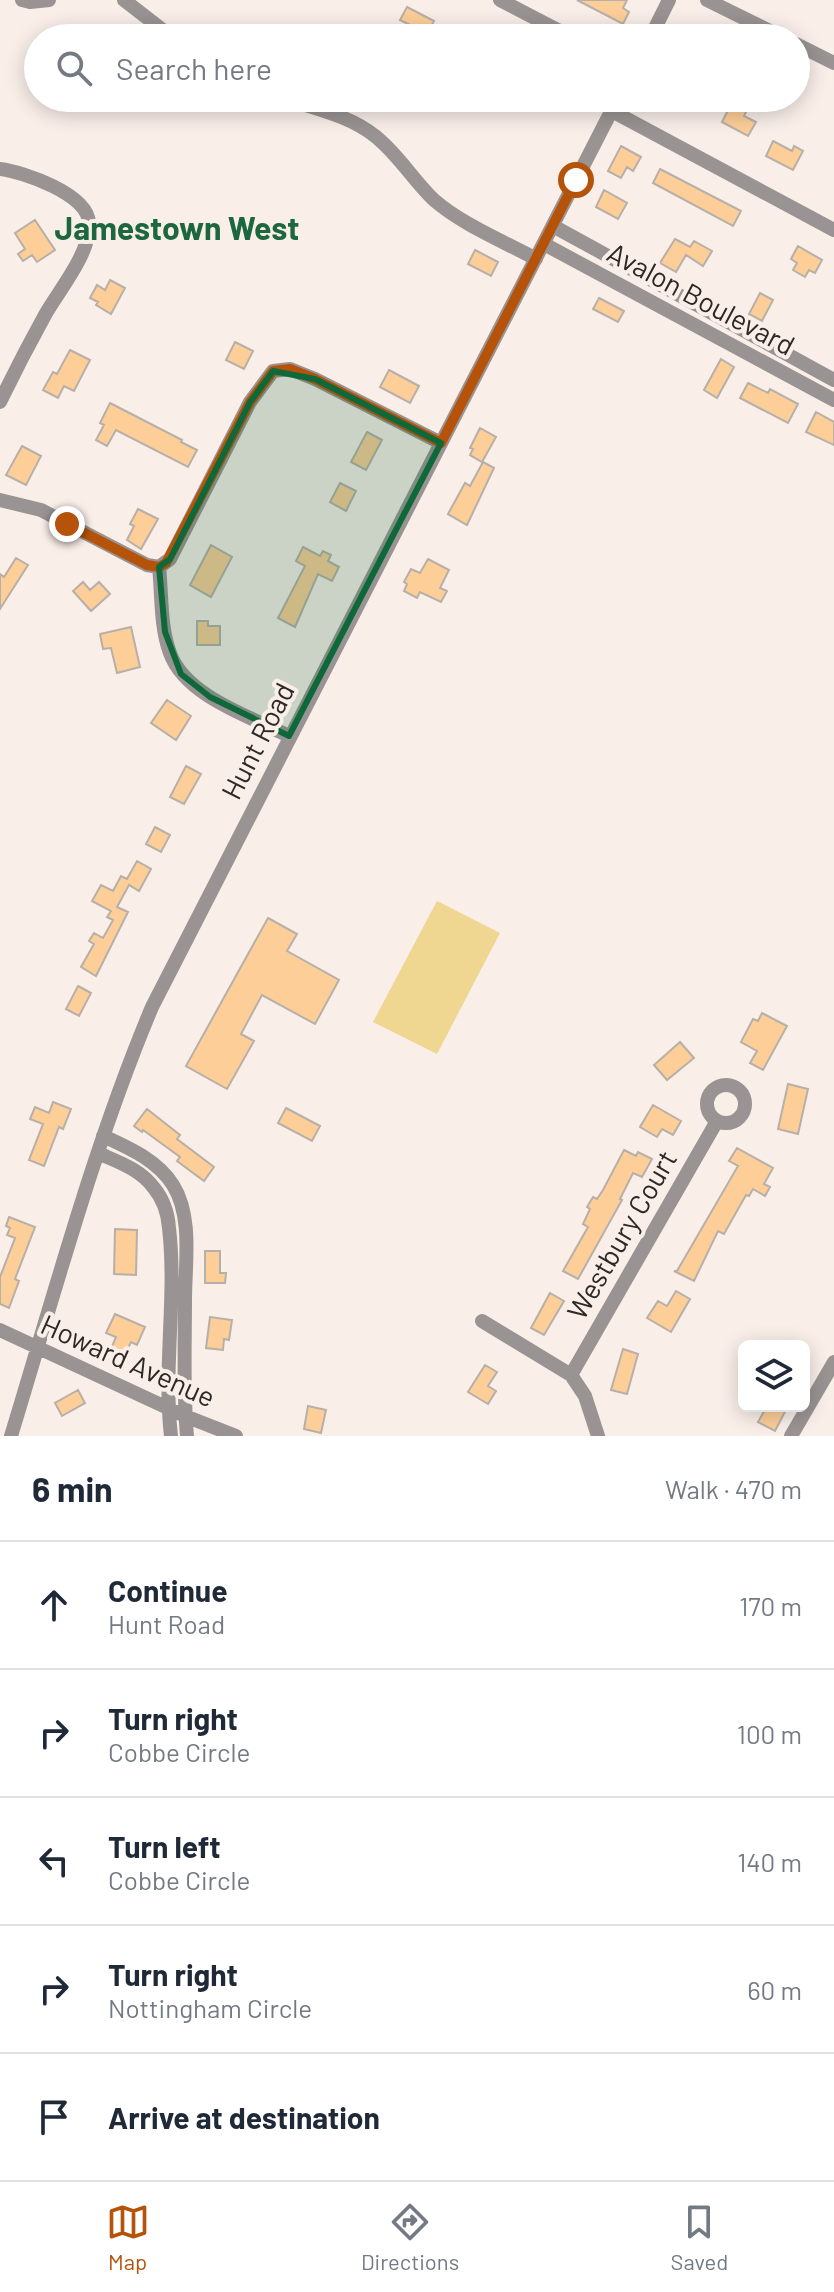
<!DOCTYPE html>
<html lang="en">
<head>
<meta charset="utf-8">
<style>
  body { margin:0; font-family:Barlow,sans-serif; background:#f6f6f7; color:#1f2937 }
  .controls { position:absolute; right:24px; bottom:24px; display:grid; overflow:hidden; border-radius:12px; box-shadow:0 4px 20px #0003 }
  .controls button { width:72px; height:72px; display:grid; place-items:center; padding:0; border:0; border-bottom:2px solid #e0e1e3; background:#fff; color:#1f2937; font:40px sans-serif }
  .stop { position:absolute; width:24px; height:24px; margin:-18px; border:6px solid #b45309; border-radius:50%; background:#fff }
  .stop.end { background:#b45309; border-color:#fff; box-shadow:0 2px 8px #0008 }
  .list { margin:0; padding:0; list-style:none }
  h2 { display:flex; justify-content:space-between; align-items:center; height:104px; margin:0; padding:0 32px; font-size:34px }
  h2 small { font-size:26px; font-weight:400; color:#747a83 }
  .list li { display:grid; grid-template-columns:52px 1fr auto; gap:24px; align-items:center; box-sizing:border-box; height:128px; padding:0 32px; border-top:2px solid #e0e1e3 }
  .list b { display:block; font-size:30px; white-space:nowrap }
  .list p { margin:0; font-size:26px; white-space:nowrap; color:#747a83 }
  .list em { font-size:26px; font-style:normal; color:#747a83 }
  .icon { flex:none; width:44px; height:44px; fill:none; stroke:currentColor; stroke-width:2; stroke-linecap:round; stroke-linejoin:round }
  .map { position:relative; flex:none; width:834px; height:1436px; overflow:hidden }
  .search { position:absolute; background:#fff; box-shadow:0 4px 20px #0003; left:24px; right:24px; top:24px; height:88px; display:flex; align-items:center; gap:20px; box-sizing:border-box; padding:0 28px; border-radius:44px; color:#747a83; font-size:30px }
  .sheet { height:744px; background:#fff }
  nav { display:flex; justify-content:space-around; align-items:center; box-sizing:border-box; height:112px; border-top:2px solid #e0e1e3; background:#fff; font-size:22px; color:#747a83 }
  nav a { display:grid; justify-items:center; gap:4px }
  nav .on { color:#b45309 }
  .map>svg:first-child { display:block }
  .green { fill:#efd791 }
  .building { fill:#fdce98; stroke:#b7b0a8; stroke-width:2 }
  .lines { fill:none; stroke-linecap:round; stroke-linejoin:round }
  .minor { stroke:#999493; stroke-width:14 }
  .route { stroke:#b45309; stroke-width:10 }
  .marked { fill:#0f683a; fill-opacity:0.2; stroke:#0f683a; stroke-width:6; stroke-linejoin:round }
  .labels { text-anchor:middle; stroke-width:8; stroke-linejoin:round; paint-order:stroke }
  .street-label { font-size:28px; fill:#2c2826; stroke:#f9eee8 }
  .quarter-label { font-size:32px; font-weight:bold; fill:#1c673d; stroke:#f9eee8 }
</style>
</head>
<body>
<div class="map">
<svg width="834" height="1436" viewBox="0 0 834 1436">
  <rect width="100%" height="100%" fill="#f9eee8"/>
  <path class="green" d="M437,901l63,32 -63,121 -64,-32z"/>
  <path class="building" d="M577,0h50l-4,8 6,4 -6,12z
    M407,7l27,14 -9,16 -8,-5 1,-3 -18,-9z
    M731,104l15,8 -2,4 12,6 -8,14 -26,-14z
    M773,141l19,10 2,-5 9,5 -10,19 -27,-14z
    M621,146l20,11 -8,14 -6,-4 -6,11 -13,-7z
    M660,169l81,42 -8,15 -80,-43z
    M604,190l23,13 -9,16 -22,-12z
    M35,220l20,30 -18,12 -5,-7 -9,6 -5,-7 7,-5 -10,-16z
    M675,239l15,8 4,-6 18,10 -9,15 -17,-11 -10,17 -16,-9z
    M798,246l24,14 -7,13 -6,-3 -4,7 -12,-7 4,-7 -6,-4z
    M475,250l23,12 -7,14 -23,-12z
    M110,280l15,8 -14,26 -15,-9 2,-3 -8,-4 7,-13 8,5z
    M760,293l13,7 -11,21 -13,-7z
    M599,298l25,13 -6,11 -25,-13z
    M235,342l18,9 -9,18 -18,-9z
    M70,350l20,10 -16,31 -10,-5 -6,12 -15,-8 10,-18 4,2z
    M721,359l13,8 -17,31 -13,-8z
    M389,370l30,16 -9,17 -30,-16z
    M748,383l20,10 2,-4 28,15 -10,19 -48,-25z
    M110,403l72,37 -1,2 16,8 -9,17 -72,-37 -9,16 -11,-6 8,-15 -4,-2z
    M816,412l18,10v23l-28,-13z
    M480,428l16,9 -14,25 -12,-7 3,-6 -3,-1z
    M367,432l15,8 -16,30 -15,-8z
    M22,446l19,10 -15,29 -20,-10z
    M483,462l11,6 -27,57 -19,-11 17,-31 5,3z
    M340,483l16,8 -10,20 -16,-9z
    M138,509l20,10 -17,30 -14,-9 7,-14 -4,-2z
    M211,545l21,12 -21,40 -21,-12z
    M303,547l17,9 3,-5 8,4 -3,6 11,6 -7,14 -14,-7 -23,53 -17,-9 27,-52 -9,-5z
    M16,558l12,7 -28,44v-35l4,3z
    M428,559l21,11 -9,18 7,3 -6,11 -21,-10 -3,6 -13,-7 3,-7 -3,-2 7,-13 9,4z
    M83,582l7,8 9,-8 11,12 -19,17 -18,-20z
    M197,621h11v5h12v19h-23z
    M131,627l9,40 -23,6 -6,-25 -8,1 -3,-15z
    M167,700l24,16 -15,24 -25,-17z
    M186,766l15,8 -17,30 -14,-7z
    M155,827l15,8 -9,17 -15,-8z
    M137,861l14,8 -12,22 -10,-6 -12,22 11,5 -32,64 -15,-9 13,-23 -5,-3 5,-8 9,5 10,-18 -6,-3 4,-6 -19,-10 9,-16 12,6 8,-15 6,3z
    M268,918l29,16 -10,17 52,29 -24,44 -53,-29 -21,39 13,7 -27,48 -41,-23z
    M78,986l13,7 -12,23 -13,-7z
    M762,1013l25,13 -24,44 -13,-7 7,-12 -16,-9 12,-23 5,2z
    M680,1042l14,16 -27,22 -13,-15z
    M788,1084l20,5 -10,45 -20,-5z
    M53,1102l18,7 -8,20 -4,-2 -15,39 -15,-6 14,-36 -13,-5 5,-12 14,6z
    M653,1105l28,16 -8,14 -11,-6 -5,8 -17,-10z
    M286,1108l34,18 -8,15 -34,-18z
    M147,1109l33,26 -3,4 37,28 -10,14 -27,-20 3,-4 -37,-27 -1,2 -8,-6z
    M737,1148l36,20 -9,16 6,3 -5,9 -12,-7 -4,7 -3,-1 -22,39 -6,-3 -24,50 -20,-10h3l61,-105 -9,-5z
    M624,1150l12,6 2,-4 14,7 -10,18 -9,-4 -13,26 2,1 -44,79 -15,-8 25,-44 -5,-3 7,-15 -3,-2 6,-10 4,2 6,-9z
    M9,1217l26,10 -20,52 4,2 -10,27 -9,-4v-27l15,-39 -8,-3 3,-7 -4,-2z
    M115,1229l22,1 -1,45 -22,-1z
    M205,1251h15v22h6l-1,10h-20z
    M676,1291l14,8 -19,33 -24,-14 11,-17 9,5z
    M550,1293l14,8 -20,34 -13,-7z
    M115,1314l30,13 -8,18 -6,-3 -6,13 -14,-6 5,-12 -10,-4z
    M210,1317l22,3 -3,20 -5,-1 -1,11 -17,-2z
    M623,1349l15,5 -11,40 -16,-4z
    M485,1365l12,7 -9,14 8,5 -8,13 -20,-12z
    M78,1390l7,13 -23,13 -7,-13z
    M308,1406l18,4 -5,23 -17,-4z
    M767,1406h21l-13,25 -17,-9z"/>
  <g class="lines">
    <path class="minor" d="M22,0l8,2 19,-2
      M124,0l49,38
      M500,0l73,38
      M707,0l77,38
      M650,38l19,-38
      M796,44l38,19
      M284,98c31,11 65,17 91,38 23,18 38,44 59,64 29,25 69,41 102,59
      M612,111l222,119
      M0,169c24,3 88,25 89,54 2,30 -30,67 -44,92 -16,29 -31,58 -45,87
      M553,226l281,154
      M544,244l290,156
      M0,500l41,10 106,55 12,2
      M289,736c-38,-19 -104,-40 -119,-83 -10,-26 -8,-59 -11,-86l11,-8 80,-157 23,-31 17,-2 25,10 126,64
      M707 1104a19 19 0 1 1 38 0a19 19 0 1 1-38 0Z
      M103,1136c26,12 54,24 70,49 20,32 12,79 12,115 0,45 -2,91 2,136
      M98,1153c20,9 42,16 56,35 9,11 14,26 15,40 8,69 -6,139 2,208
      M482,1321l89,54 14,21 13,40
      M0,1330l185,86 51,20
      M571,1375l146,-254
      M11,1436c44,-144 83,-291 141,-429l466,-909
      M791,1436l43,-74"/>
  </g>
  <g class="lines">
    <path class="route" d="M67,524l80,41 12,2 7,-4 84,-161 23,-31 17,-2 25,10 126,64 135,-263"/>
  </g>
  <path class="marked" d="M273,371l42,8 126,64 -152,293 -79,-39 -29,-23 -16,-42 -6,-65 11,-8 80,-157z"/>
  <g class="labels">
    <g class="street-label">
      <text transform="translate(701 299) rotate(28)" y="10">Avalon Boulevard</text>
      <text transform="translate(258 741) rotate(-63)" y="10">Hunt Road</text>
      <text transform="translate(622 1235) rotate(-60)" y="10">Westbury Court</text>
      <text transform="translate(128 1361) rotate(24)" y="10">Howard Avenue</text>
    </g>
    <g class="quarter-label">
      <text x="177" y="240">Jamestown West</text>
    </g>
  </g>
</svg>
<div class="controls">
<button><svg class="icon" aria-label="layers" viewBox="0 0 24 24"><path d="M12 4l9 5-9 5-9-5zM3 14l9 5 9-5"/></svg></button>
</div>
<div class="stop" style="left:576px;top:180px"></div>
<div class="stop end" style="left:67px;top:524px"></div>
<div class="search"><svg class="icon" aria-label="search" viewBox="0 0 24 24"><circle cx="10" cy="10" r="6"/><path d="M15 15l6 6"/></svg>Search here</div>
</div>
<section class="sheet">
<h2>6 min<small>Walk · 470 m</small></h2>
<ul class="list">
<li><svg class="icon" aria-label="ahead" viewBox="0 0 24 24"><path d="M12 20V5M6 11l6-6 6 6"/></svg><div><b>Continue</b><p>Hunt Road</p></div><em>170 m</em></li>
<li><svg class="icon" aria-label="right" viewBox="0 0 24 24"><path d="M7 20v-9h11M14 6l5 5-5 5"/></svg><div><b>Turn right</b><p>Cobbe Circle</p></div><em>100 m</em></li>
<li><svg class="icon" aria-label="left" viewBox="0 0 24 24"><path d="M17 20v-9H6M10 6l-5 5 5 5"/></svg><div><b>Turn left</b><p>Cobbe Circle</p></div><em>140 m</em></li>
<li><svg class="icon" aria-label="right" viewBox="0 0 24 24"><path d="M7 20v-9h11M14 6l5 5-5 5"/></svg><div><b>Turn right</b><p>Nottingham Circle</p></div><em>60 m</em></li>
<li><svg class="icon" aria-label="arrive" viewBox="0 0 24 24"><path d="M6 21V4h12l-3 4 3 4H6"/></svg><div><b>Arrive at destination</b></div></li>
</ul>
</section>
<nav>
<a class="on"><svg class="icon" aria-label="map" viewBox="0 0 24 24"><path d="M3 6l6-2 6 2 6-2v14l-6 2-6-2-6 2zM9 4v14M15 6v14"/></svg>Map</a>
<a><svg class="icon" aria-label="directions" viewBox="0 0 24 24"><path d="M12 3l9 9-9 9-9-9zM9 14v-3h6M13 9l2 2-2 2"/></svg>Directions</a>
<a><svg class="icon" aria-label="saved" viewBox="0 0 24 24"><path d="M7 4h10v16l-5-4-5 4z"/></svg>Saved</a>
</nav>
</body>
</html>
